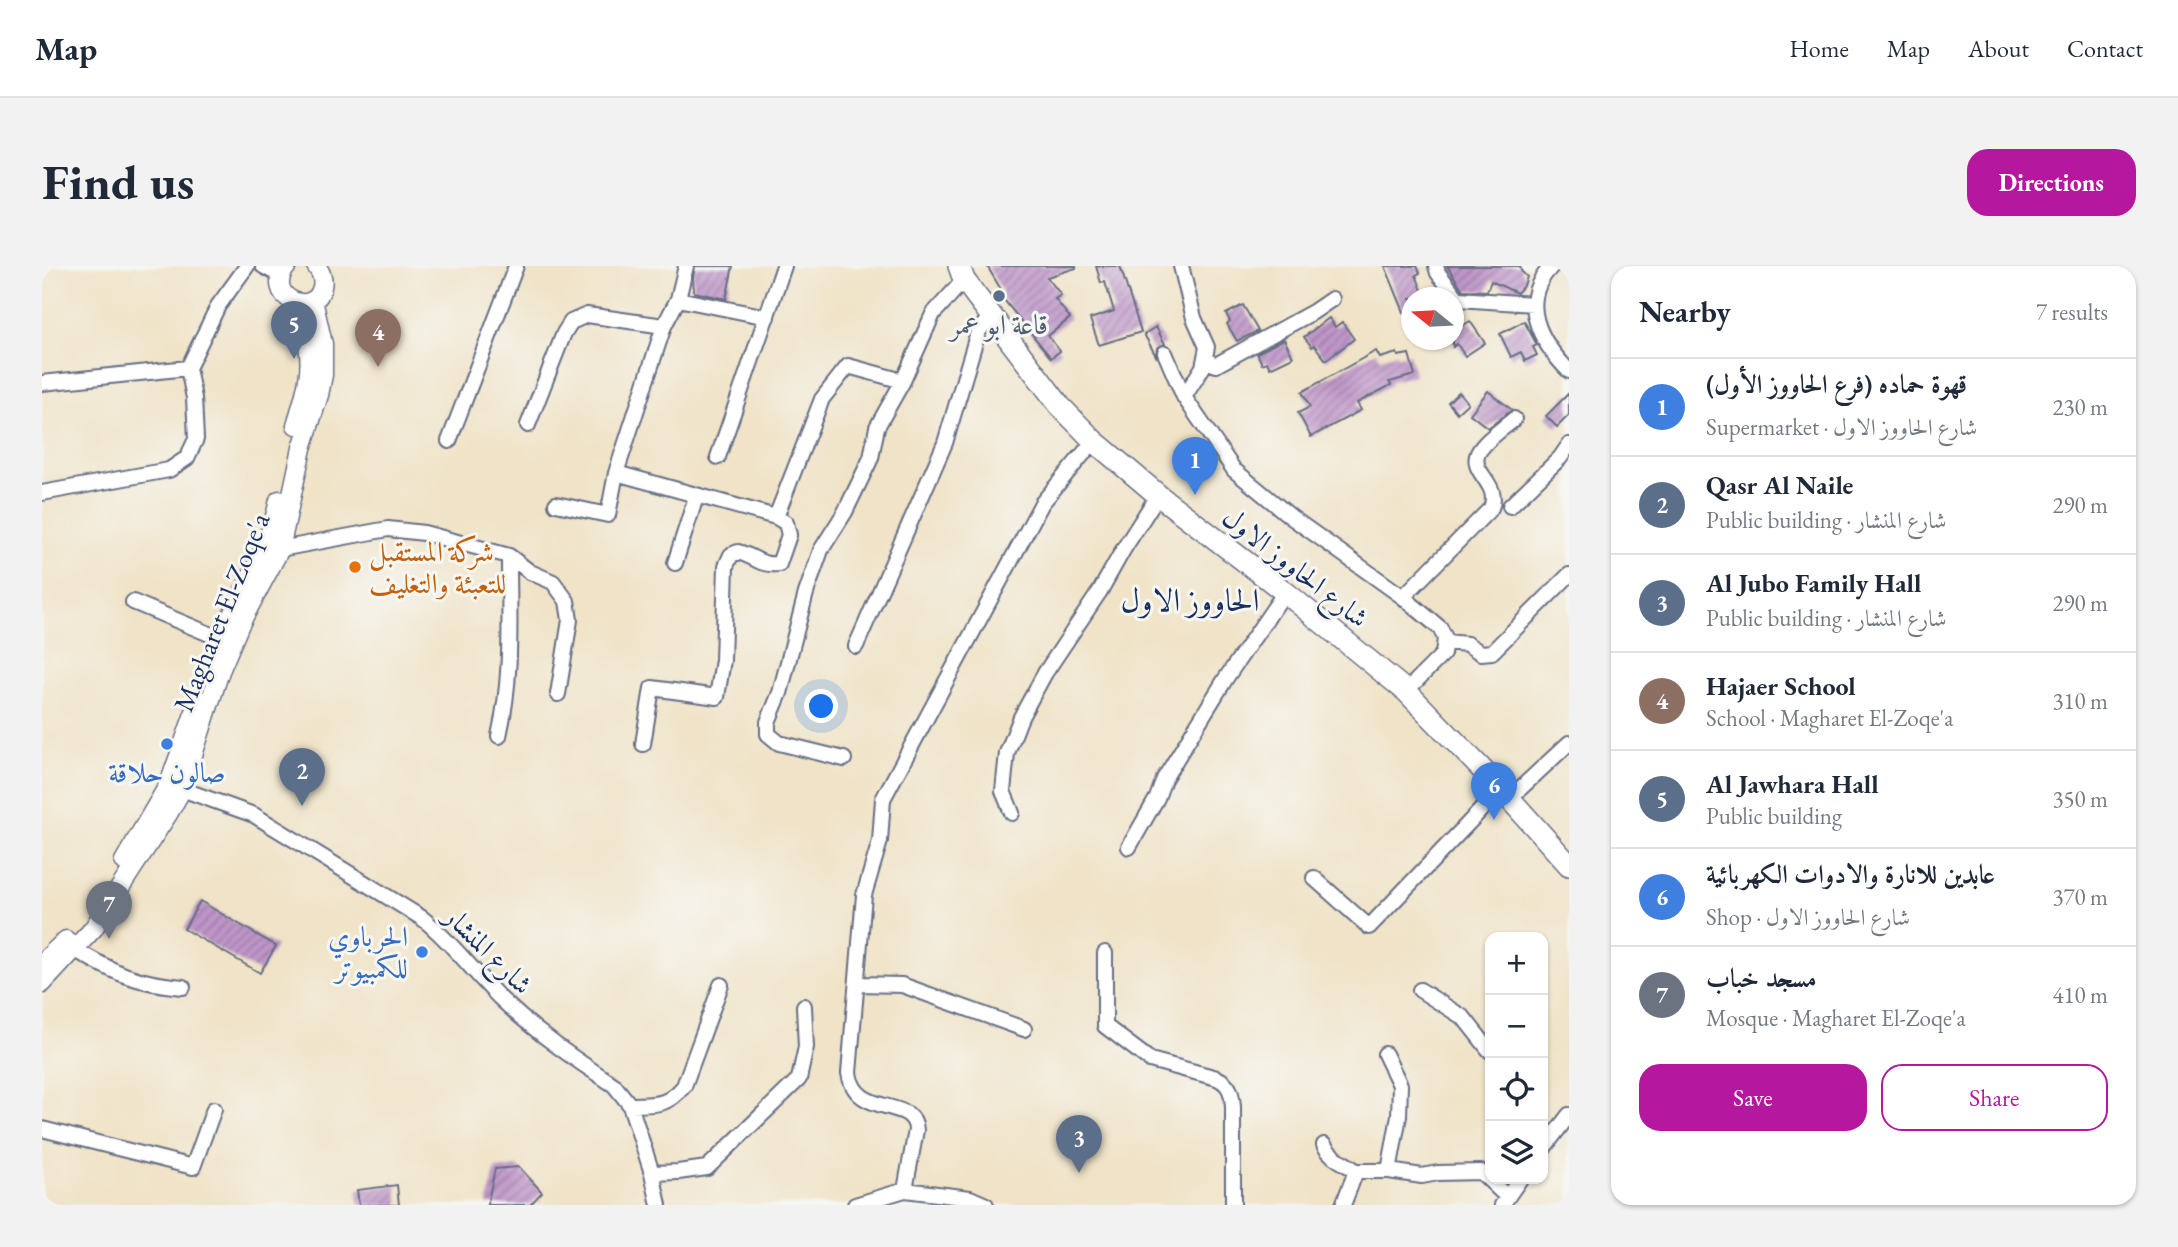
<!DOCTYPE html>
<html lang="en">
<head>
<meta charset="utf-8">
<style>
  body { margin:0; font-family:"EB Garamond",Amiri,serif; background:#f2f2f3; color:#1f2937 }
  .controls { position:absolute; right:21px; bottom:21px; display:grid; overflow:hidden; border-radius:14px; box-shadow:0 2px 5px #0004 }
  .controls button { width:63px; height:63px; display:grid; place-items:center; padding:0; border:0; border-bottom:2px solid #e0e1e3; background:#fff; color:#1f2937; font:35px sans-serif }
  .compass { position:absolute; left:1359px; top:21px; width:63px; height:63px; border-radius:50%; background:#fff; box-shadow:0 2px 5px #0004; rotate:288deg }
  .you { position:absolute; left:780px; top:441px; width:24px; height:24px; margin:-18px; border:5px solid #fff; border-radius:50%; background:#1a73e8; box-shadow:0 0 0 10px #1a73e833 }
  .badge { display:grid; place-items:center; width:46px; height:46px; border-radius:50%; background:#b5179e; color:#fff; font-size:23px; font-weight:700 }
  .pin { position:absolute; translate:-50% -58px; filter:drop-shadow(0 2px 4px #0008) }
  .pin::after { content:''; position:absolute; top:37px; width:24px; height:21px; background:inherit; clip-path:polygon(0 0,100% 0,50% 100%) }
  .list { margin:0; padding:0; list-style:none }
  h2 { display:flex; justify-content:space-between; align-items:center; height:91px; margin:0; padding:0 28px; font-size:30px }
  h2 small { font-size:23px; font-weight:400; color:#747a83 }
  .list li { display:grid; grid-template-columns:46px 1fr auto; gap:21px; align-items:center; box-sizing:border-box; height:98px; padding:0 28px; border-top:2px solid #e0e1e3 }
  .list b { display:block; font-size:26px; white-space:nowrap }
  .list p { margin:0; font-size:23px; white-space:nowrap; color:#747a83 }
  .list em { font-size:23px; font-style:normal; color:#747a83 }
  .actions { display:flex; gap:14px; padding:21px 28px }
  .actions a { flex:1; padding:16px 0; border:2px solid #b5179e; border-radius:21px; text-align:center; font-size:24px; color:#b5179e }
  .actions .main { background:#b5179e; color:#fff }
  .icon { flex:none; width:38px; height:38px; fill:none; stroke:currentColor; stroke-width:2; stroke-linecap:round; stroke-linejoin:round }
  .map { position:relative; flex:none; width:1527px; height:939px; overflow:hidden; border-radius:21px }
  header { display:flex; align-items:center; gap:42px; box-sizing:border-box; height:98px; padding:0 35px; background:#fff; border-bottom:2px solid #e0e1e3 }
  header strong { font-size:33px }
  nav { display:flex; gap:38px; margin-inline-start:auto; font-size:24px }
  .intro { display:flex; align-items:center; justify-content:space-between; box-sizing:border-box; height:168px; padding:0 42px }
  h1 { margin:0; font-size:49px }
  .button { padding:18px 32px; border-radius:21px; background:#b5179e; color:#fff; font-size:24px; font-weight:700 }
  main { display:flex; gap:42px; padding:0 42px }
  aside { flex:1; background:#fff; border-radius:21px; box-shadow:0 2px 5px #0004 }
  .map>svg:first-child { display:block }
  .building { fill:url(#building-hatch) }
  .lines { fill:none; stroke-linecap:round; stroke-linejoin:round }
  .minor-casing { stroke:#666e83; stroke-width:18 }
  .tertiary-casing { stroke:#666e83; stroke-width:21 }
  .secondary-casing { stroke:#666e83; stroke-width:24 }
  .minor { stroke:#fff; stroke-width:14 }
  .tertiary { stroke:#fff; stroke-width:18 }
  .secondary { stroke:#fff; stroke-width:21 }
  .service-dot { fill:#5c6f8a; stroke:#f6f6f2; stroke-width:2.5 }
  .food-dot { fill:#e8710a; stroke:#f6f6f2; stroke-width:2.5 }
  .shop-dot { fill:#3f7fe0; stroke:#f6f6f2; stroke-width:2.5 }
  .labels { text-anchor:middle; stroke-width:6; stroke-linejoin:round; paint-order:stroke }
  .service-label { font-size:28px; fill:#4e5e75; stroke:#f6f6f2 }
  .food-label { font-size:28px; fill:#c56008; stroke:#f6f6f2; text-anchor:start }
  .street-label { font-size:28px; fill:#1b2f5e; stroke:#f6f6f2 }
  .shop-label { font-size:28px; fill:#366cbe; stroke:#f6f6f2 }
  .quarter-label { font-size:32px; fill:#1b2f5e; stroke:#f6f6f2 }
</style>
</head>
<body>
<header>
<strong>Map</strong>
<nav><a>Home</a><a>Map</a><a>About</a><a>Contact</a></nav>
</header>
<div class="intro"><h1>Find us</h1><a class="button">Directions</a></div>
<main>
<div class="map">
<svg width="1527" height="939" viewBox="0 0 1527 939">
  <defs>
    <pattern id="building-hatch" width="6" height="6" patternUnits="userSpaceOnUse" patternTransform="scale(1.75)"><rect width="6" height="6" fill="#bf96c8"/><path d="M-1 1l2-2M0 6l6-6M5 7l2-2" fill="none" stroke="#9a7ba6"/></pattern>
  </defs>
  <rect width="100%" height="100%" fill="#f6f6f2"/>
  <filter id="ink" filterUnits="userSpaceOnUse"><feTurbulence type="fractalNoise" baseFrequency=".0143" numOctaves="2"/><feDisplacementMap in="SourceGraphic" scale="14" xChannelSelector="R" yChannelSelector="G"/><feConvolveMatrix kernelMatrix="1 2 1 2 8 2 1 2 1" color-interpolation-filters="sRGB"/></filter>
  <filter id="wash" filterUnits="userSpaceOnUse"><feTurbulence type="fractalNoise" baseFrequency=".00686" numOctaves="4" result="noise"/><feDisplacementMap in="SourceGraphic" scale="28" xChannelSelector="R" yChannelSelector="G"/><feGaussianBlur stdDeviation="1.57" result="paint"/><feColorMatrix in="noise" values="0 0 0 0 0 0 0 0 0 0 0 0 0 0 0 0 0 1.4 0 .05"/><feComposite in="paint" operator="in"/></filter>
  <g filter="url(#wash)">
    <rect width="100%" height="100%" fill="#f0e3c7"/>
    <g id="blocks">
      <path class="building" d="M653,0h38l-7,33 -32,-7 -1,-14z
        M945,0h89v2l-29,9 14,18 -6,4 15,19 -22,18 12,15 -9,7 -51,-63 3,-2z
        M1054,0h24l21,66 -42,13 -9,-26 24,-8 -9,-29 -4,1z
        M1343,0h32l3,7 -4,2 9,23h-14v31z
        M1405,0h73l1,5 6,6 -3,8 -7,8 -26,-12 -4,10 -24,-1z
        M1201,39l15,26 -21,10 -10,-17 3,-3 -4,-7z
        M1411,48l9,12 8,-5 15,22 -20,13 -8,-12 -4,3z
        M1287,52l6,9 7,-5 12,17 -28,21 -12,-15 -2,2 -8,-10z
        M1482,55l13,24 -4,2 4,8 -12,6 -4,-9 -10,5 -11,-23z
        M1114,61l9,17 -8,4 -1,8 -12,-22z
        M1242,73l9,18 -23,11 -3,-6 -5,2 -5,-11z
        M1334,85l4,7 17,-5 1,3 11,-2 6,21 -26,7 2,3 -34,18 4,7 -50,27 -13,-24 12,-6 -8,-15z
        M1446,125l24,19 -24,18 -18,-14z
        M1417,126l9,11 -11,10 -9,-11z
        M1527,127v22l-12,12 -11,-11z
        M158,635l76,45 -16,27 -76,-44z
        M477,901l23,25 -12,13h-43l8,-36z
        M355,919l2,20h-40l-2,-15z"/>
    </g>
  </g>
  <g filter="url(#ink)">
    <use href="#blocks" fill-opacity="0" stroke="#666e83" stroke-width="2"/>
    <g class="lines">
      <defs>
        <path id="minor" d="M221,0l18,10
          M1139,0l13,52 13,29 -4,20 -19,30
          M1394,0l2,7 20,26 76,5
          M1510,0c-35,35 -12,76 17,105
          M636,33l89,18
          M1123,87l19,44 50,73 57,47 112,80 37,31 5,10 -2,16 -37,37
          M1164,94l10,5 97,-53 19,-13
          M0,117l146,-15
          M486,159l36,-92 7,-11 16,-7 77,11
          M407,175l67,-175
          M676,191l66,-191
          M574,207l160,44 10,6 3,12 -10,29c-20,2 -22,-7 -41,-12l-7,3 -5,11 -3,94 -6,37 -65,-9 -9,56
          M0,227l127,-23 18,-12 9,-19 -2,-41 -6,-30 30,-62 29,-40
          M514,238l52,11 8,-42 48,-147 14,-27 8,-33
          M1468,240l50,-48 9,-13
          M734,251l46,-118 26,-33 55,15
          M238,283l108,-20 36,4 85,23 21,16 23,10 14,19 3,19 -12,74
          M633,297l21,-66
          M1361,331l88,-89c10,-25 -22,-35 -13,-55 7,-13 26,-25 36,-34
          M91,336l86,36
          M1404,376l21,2 14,9 11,-1 77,-77
          M814,380l89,-203 33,-111 13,-16
          M457,470c14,-61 10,-118 10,-180
          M802,493l-65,-16 -11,-9v-12l12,-29 26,-100 15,-43 24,-38 26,-54 6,-31 26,-46 30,-67 31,-34
          M131,520l81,29 168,103c30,24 52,55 80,82 36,34 71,58 112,85l16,20 22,68 7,32
          M1467,533l60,-56
          M970,547l-9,-22 4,-38 14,-36 24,-44 55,-82 23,-41 35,-55
          M1087,581l28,-49 7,-19 62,-101 59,-86
          M1272,612l55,49 132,-138
          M32,683c40,24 62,34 109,38
          M1063,687v73l45,34 67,18c13,6 15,15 16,29v98
          M816,718l44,1 122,44
          M1378,724l44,28 26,33
          M1343,788l15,31 -1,31 -10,55
          M588,839c26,-1 36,2 54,-19l37,-101
          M0,863l151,38 21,-58
          M1282,879c8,14 19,16 32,26
          M1501,883l26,-34
          M610,907l26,-1 29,-4 92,-89 7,-32 -2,-41
          M863,924l11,-60c-1,-34 -60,-11 -67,-57l15,-178 16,-54 3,-42 159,-296 52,-62
          M813,939l50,-15 65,8 16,7
          M1301,939l13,-34h33l33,5 16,-3 43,-1 26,25
          M1460,939l18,-26"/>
        <path id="tertiary" d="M245,0c-26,31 28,54 35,21 2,-8 -1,-15 -6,-21
          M254,37c19,55 17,67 0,122
          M165,408c20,-62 59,-110 72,-174
          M82,595l45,-77 30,-84
          M0,697l24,-23
          M0,718l51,-55 75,-115 14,-25 38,-118 20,-47 40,-75 22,-101 17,-53 4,-20v-31l-10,-44"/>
        <path id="secondary" d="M917,0l5,14 96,126 34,35 64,54 127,97 121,99 95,98 68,76"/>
      </defs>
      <use href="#minor" class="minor-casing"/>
      <use href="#tertiary" class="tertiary-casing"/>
      <use href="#secondary" class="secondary-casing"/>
      <use href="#minor" class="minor"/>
      <use href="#tertiary" class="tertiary"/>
      <use href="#secondary" class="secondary"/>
    </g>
  </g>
  <circle class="service-dot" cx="957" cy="30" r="7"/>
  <circle class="food-dot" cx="313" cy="301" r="7"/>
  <g class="shop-dot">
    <circle cx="125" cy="478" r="7"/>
    <circle cx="380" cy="686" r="7"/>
  </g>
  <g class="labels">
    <g class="service-label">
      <text x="957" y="68">قاعة ابو عمر</text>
    </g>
    <g class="food-label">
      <text x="327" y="295">شركة المستقبل<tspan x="327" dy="32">للتعبئة والتغليف</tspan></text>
    </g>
    <g class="street-label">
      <text transform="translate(1254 301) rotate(38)" y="10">شارع الحاووز الاول</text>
      <text transform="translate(179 346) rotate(-68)" y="10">Magharet El-Zoqe'a</text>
      <text transform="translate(447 684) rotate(45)" y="10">شارع المنشار</text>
    </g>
    <g class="shop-label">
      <text x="125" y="516">صالون حلاقة</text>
      <text x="366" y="680" text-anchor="end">الحرباوي<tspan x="366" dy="32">للكمبيوتر</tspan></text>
    </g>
    <g class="quarter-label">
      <text x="1148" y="345">الحاووز الاول</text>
    </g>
  </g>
</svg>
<div class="controls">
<button>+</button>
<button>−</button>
<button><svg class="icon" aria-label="locate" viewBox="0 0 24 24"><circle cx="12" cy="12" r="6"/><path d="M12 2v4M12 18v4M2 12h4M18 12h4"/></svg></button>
<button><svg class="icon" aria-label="layers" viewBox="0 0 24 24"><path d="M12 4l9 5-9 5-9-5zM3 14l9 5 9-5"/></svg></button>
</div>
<svg class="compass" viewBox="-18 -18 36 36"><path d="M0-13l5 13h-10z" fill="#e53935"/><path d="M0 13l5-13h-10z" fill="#747a83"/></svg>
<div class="you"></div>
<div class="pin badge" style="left:1153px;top:229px;background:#3f7fe0">1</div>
<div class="pin badge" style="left:260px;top:540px;background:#5c6f8a">2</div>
<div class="pin badge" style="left:1037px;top:907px;background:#5c6f8a">3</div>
<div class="pin badge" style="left:336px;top:101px;background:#8d6e63">4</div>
<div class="pin badge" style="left:252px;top:93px;background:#5c6f8a">5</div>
<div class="pin badge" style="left:1452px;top:554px;background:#3f7fe0">6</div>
<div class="pin badge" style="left:67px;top:673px;background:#6b7280">7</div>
</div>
<aside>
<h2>Nearby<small>7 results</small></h2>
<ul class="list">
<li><span class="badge" style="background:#3f7fe0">1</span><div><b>قهوة حماده (فرع الحاووز الأول)</b><p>Supermarket · شارع الحاووز الاول</p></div><em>230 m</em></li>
<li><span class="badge" style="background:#5c6f8a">2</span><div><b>Qasr Al Naile</b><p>Public building · شارع المنشار</p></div><em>290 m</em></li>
<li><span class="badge" style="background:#5c6f8a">3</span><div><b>Al Jubo Family Hall</b><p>Public building · شارع المنشار</p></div><em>290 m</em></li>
<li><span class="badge" style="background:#8d6e63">4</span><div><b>Hajaer School</b><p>School · Magharet El-Zoqe'a</p></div><em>310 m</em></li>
<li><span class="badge" style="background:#5c6f8a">5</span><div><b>Al Jawhara Hall</b><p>Public building</p></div><em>350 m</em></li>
<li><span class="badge" style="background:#3f7fe0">6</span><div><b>عابدين للانارة والادوات الكهربائية</b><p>Shop · شارع الحاووز الاول</p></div><em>370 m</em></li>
<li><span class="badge" style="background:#6b7280">7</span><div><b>مسجد خباب</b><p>Mosque · Magharet El-Zoqe'a</p></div><em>410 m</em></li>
</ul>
<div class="actions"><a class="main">Save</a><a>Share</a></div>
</aside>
</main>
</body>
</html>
